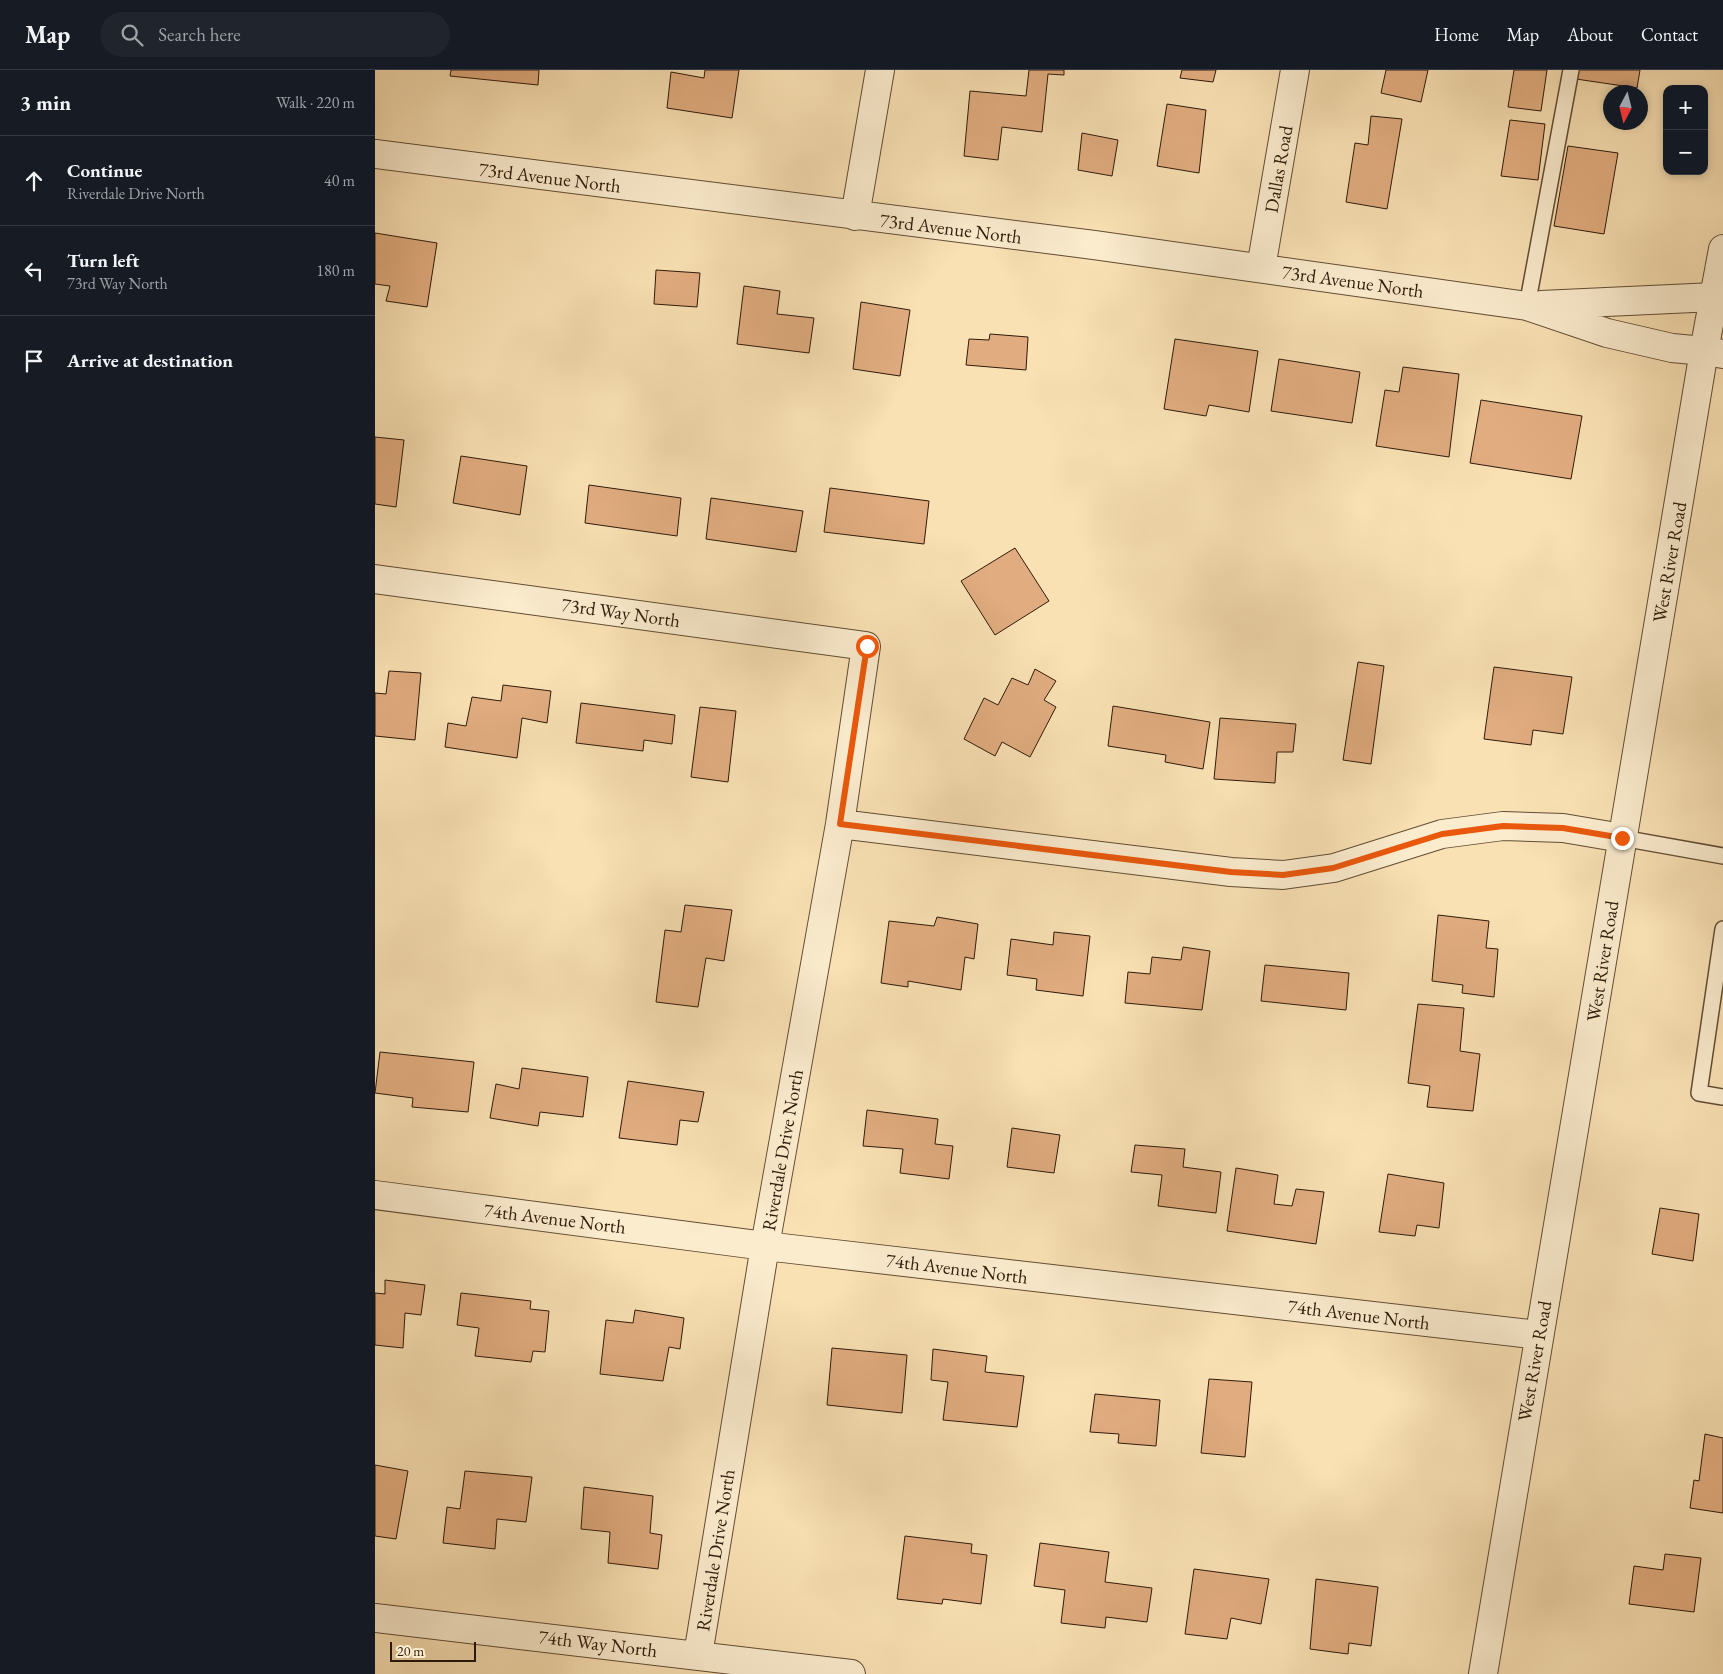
<!DOCTYPE html>
<html lang="en">
<head>
<meta charset="utf-8">
<style>
  body { margin:0; font-family:"EB Garamond",serif; background:#20242c; color:#f1f3f6 }
  .controls { position:absolute; right:15px; top:15px; display:grid; overflow:hidden; border-radius:10px; box-shadow:0 2px 8px #0003 }
  .controls button { width:45px; height:45px; display:grid; place-items:center; padding:0; border:0; border-bottom:1px solid #363941; background:#171b24; color:#f1f3f6; font:25px sans-serif }
  .compass { position:absolute; left:1228px; top:15px; width:45px; height:45px; border-radius:50%; background:#171b24; box-shadow:0 2px 8px #0003; rotate:187deg }
  .scale { position:absolute; left:15px; bottom:12px; width:86px; box-sizing:border-box; padding-left:5px; border:2px solid #2f1a09; border-top:0; font-size:14px; line-height:18px; white-space:nowrap; color:#2f1a09; -webkit-text-stroke:4px #fbecce; paint-order:stroke }
  .stop { position:absolute; width:15px; height:15px; margin:-11px; border:4px solid #ea580c; border-radius:50%; background:#fff }
  .stop.end { background:#ea580c; border-color:#fff; box-shadow:0 1px 5px #0008 }
  .list { margin:0; padding:0; list-style:none }
  h2 { display:flex; justify-content:space-between; align-items:center; height:65px; margin:0; padding:0 20px; font-size:21px }
  h2 small { font-size:16px; font-weight:400; color:#9ea1a6 }
  .list li { display:grid; grid-template-columns:32px 1fr auto; gap:15px; align-items:center; box-sizing:border-box; height:90px; padding:0 20px; border-top:1px solid #363941 }
  .list b { display:block; font-size:19px; white-space:nowrap }
  .list p { margin:0; font-size:16px; white-space:nowrap; color:#9ea1a6 }
  .list em { font-size:16px; font-style:normal; color:#9ea1a6 }
  .icon { flex:none; width:28px; height:28px; fill:none; stroke:currentColor; stroke-width:2; stroke-linecap:round; stroke-linejoin:round }
  .map { position:relative; flex:none; width:1348px; height:1604px; overflow:hidden }
  header { display:flex; align-items:center; gap:30px; box-sizing:border-box; height:70px; padding:0 25px; background:#171b24; border-bottom:1px solid #363941 }
  header strong { font-size:24px }
  nav { display:flex; gap:28px; margin-inline-start:auto; font-size:18px }
  .search { width:350px; height:45px; background:#20242c; display:flex; align-items:center; gap:12px; box-sizing:border-box; padding:0 18px; border-radius:28px; color:#9ea1a6; font-size:19px }
  main { display:flex }
  aside { flex:1; background:#171b24 }
  .map>svg:first-child { display:block }
  .building { fill:#e1ad80; stroke:#2f1a09 }
  .lines { fill:none; stroke-linecap:round; stroke-linejoin:round }
  .service-casing { stroke:#624c34; stroke-width:18 }
  .minor-casing { stroke:#624c34; stroke-width:30 }
  .tertiary-casing { stroke:#624c34; stroke-width:30 }
  .service { stroke:#fbecce; stroke-width:15 }
  .minor { stroke:#fbecce; stroke-width:28 }
  .tertiary { stroke:#fbecce; stroke-width:28 }
  .route { stroke:#ea580c; stroke-width:6 }
  .labels { text-anchor:middle; stroke-width:4; stroke-linejoin:round; paint-order:stroke }
  .street-label { font-size:19px; fill:#2f1a09; stroke:#fbecce }
</style>
</head>
<body>
<header>
<strong>Map</strong>
<div class="search"><svg class="icon" aria-label="search" viewBox="0 0 24 24"><circle cx="10" cy="10" r="6"/><path d="M15 15l6 6"/></svg>Search here</div>
<nav><a>Home</a><a>Map</a><a>About</a><a>Contact</a></nav>
</header>
<main>
<aside>
<h2>3 min<small>Walk · 220 m</small></h2>
<ul class="list">
<li><svg class="icon" aria-label="ahead" viewBox="0 0 24 24"><path d="M12 20V5M6 11l6-6 6 6"/></svg><div><b>Continue</b><p>Riverdale Drive North</p></div><em>40 m</em></li>
<li><svg class="icon" aria-label="left" viewBox="0 0 24 24"><path d="M17 20v-9H6M10 6l-5 5 5 5"/></svg><div><b>Turn left</b><p>73rd Way North</p></div><em>180 m</em></li>
<li><svg class="icon" aria-label="arrive" viewBox="0 0 24 24"><path d="M6 21V4h12l-3 4 3 4H6"/></svg><div><b>Arrive at destination</b></div></li>
</ul>
</aside>
<div class="map">
<svg width="1348" height="1604" viewBox="0 0 1348 1604">
  <rect width="100%" height="100%" fill="#f9e1b4"/>
  <filter id="stains"><feTurbulence type="fractalNoise" baseFrequency=".004" numOctaves="4"/><feColorMatrix values="0 0 0 0 .2 0 0 0 0 .09 0 0 0 0 .02 0 0 0 .5 -.17"/></filter>
  <radialGradient id="worn" r=".72"><stop offset=".6" stop-color="#630" stop-opacity="0"/><stop offset="1" stop-color="#630" stop-opacity=".3"/></radialGradient>
  <path class="building" d="M76,0h88l-1,15 -88,-9z
    M330,0h34l-7,48 -65,-10 4,-36 33,6z
    M654,0h35v5l-16,-1 -6,58 -40,-5 -4,33 -34,-4 6,-65 56,5z
    M807,0h34l-3,12 -33,-4z
    M1011,0h42l-7,32 -40,-9z
    M1139,0h33l-6,41 -33,-4z
    M1202,0h63l-3,18 -61,-9z
    M792,34l39,6 -7,63 -42,-7z
    M996,46l31,3 -15,90 -41,-7 9,-59 13,2z
    M1135,50l35,4 -7,56 -37,-4z
    M707,63l36,7 -6,36 -34,-6z
    M1193,76l50,7 -14,81 -50,-8z
    M0,163l62,10 -10,64 -41,-6 4,-15 -15,-2z
    M281,200l44,3 -3,34 -43,-3z
    M369,216l36,5 -3,23 37,4 -5,35 -72,-9z
    M486,232l49,8 -10,66 -47,-7z
    M615,264l38,3 -2,33 -60,-5 3,-26 20,1z
    M800,269l83,12 -9,61 -40,-7 -3,11 -42,-7z
    M904,289l81,13 -8,51 -81,-12z
    M1028,297l56,7 -10,83 -73,-11 9,-56 14,2z
    M1106,330l101,16 -11,63 -101,-16z
    M0,367l29,3 -8,67 -21,-3z
    M86,386l66,10 -7,49 -67,-12z
    M214,415l92,13 -4,38 -92,-13z
    M455,418l99,13 -5,43 -100,-12z
    M336,428l92,13 -7,41 -90,-13z
    M640,478l34,53 -54,34 -34,-54z
    M983,592l26,4 -13,98 -28,-4z
    M1119,597l78,10 -9,57 -30,-4 -2,15 -47,-6z
    M660,599l21,12 -12,19 12,7 -26,50 -28,-15 -7,14 -31,-17 20,-41 14,7 14,-27 16,7z
    M14,601l32,2 -6,67 -40,-4v-43l11,1z
    M128,615l48,6 -4,32 -25,-5 -5,40 -72,-11 3,-24 18,3 6,-29 29,4z
    M206,633l94,12 -3,29 -28,-4 -1,11 -67,-8z
    M738,636l97,16 -7,47 -38,-7 1,-7 -58,-9z
    M325,637l36,4 -8,71 -37,-5z
    M845,648l76,6 -3,28h-16l-2,31 -61,-4z
    M310,835l47,5 -8,51 -18,-3 -8,49 -42,-5 9,-72 16,2z
    M1063,845l51,6 -3,27 12,1 -4,48 -32,-4 1,-8 -31,-4z
    M562,847l41,7 -4,35 -9,-2 -4,33 -53,-9v6l-27,-4 8,-62 45,5z
    M679,862l36,4 -7,60 -47,-6 1,-11 -30,-4 4,-36 42,6z
    M808,877l27,4 -8,59 -77,-7 3,-31 22,2 2,-17 29,3z
    M890,895l84,8 -3,37 -85,-9z
    M1043,934l46,4 -4,43 20,3 -7,57 -46,-4 3,-21 -22,-3z
    M5,982l94,10 -6,50 -56,-5 1,-9 -38,-5z
    M147,998l66,9 -5,40 -43,-5 -2,14 -48,-8 6,-34 23,5z
    M253,1011l76,11 -6,30 -18,-2 -3,25 -58,-7z
    M492,1040l71,9 -3,25 18,2 -4,33 -49,-6 3,-24 -40,-3z
    M637,1058l48,7 -6,38 -47,-6z
    M760,1075l50,4 -2,18 38,5 -5,41 -58,-7 4,-31 -31,-3z
    M861,1098l42,7 -4,29 18,2 4,-17 28,3 -8,52 -89,-13z
    M1013,1104l56,9 -5,45 -22,-3 -2,11 -36,-4z
    M1285,1138l39,6 -6,47 -41,-7z
    M10,1210l40,5 -4,30 -16,-2 -2,35 -28,-3v-52l10,1z
    M86,1223l70,8 -1,8 19,2 -4,41 -12,-1 -2,11 -56,-6 4,-28 -22,-3z
    M260,1240l49,8 -4,31 -11,-2 -6,34 -63,-7 6,-54 27,3z
    M457,1278l75,7 -5,58 -75,-8z
    M558,1279l54,7 -2,16 39,4 -7,51 -74,-7 5,-38 -17,-2z
    M834,1309l43,3 -7,75 -44,-4z
    M720,1324l65,6 -4,46 -38,-3 1,-9 -29,-2z
    M1330,1364l18,4v75l-33,-5 4,-28 5,1z
    M0,1395l33,6 -12,68 -21,-3z
    M90,1401l67,6 -6,45 -29,-3 -2,30 -52,-6 4,-36 13,2z
    M209,1417l69,9 -3,37 12,2 -4,34 -50,-6 2,-31 -29,-3z
    M530,1466l67,8 -1,9 16,2 -6,49 -38,-5 -1,5 -45,-5z
    M665,1473l69,9 -4,30 47,6 -5,34 -41,-5 -1,11 -44,-5 4,-33 -31,-4z
    M1290,1484l36,4 -7,54 -65,-8 5,-38 29,4z
    M819,1499l75,10 -8,45 -30,-6 -4,21 -42,-5z
    M941,1509l62,8 -7,59 -22,-3 -1,11 -38,-5z"/>
  <g class="lines">
    <defs>
      <path id="service" d="M1152,236l44,-236
        M1247,768l101,18
        M1348,859l-24,164 24,4"/>
      <path id="minor" d="M0,84l719,91 433,61 80,27 65,15 32,3 -221,1323
        M480,146l25,-146
        M886,198l34,-198
        M1166,235l174,-8
        M0,509l491,67 -26,178 -75,422 -67,409
        M465,754l391,48 52,3 51,-7 108,-34 61,-8 60,2 59,10
        M0,1125l390,51 774,89
        M0,1548l476,56"/>
      <path id="tertiary" d="M1348,179l-19,102 19,3"/>
    </defs>
    <use href="#service" class="service-casing"/>
    <use href="#minor" class="minor-casing"/>
    <use href="#tertiary" class="tertiary-casing"/>
    <use href="#service" class="service"/>
    <use href="#minor" class="minor"/>
    <use href="#tertiary" class="tertiary"/>
  </g>
  <g class="lines">
    <path class="route" d="M492,576l-27,178 391,48 52,3 50,-7 109,-34 61,-8 60,2 59,10"/>
  </g>
  <g class="labels">
    <g class="street-label">
      <text transform="translate(903 99) rotate(-80)" y="7">Dallas Road</text>
      <text transform="translate(175 107) rotate(7)" y="7">73rd Avenue North</text>
      <text transform="translate(576 158) rotate(7)" y="7">73rd Avenue North</text>
      <text transform="translate(978 211) rotate(8)" y="7">73rd Avenue North</text>
      <text transform="translate(1294 492) rotate(-80)" y="7">West River Road</text>
      <text transform="translate(246 542) rotate(8)" y="7">73rd Way North</text>
      <text transform="translate(1227 891) rotate(-81)" y="7">West River Road</text>
      <text transform="translate(407 1080) rotate(-80)" y="7">Riverdale Drive North</text>
      <text transform="translate(180 1148) rotate(7)" y="7">74th Avenue North</text>
      <text transform="translate(582 1198) rotate(7)" y="7">74th Avenue North</text>
      <text transform="translate(984 1244) rotate(7)" y="7">74th Avenue North</text>
      <text transform="translate(1159 1291) rotate(-80)" y="7">West River Road</text>
      <text transform="translate(340 1480) rotate(-81)" y="7">Riverdale Drive North</text>
      <text transform="translate(223 1573) rotate(7)" y="7">74th Way North</text>
    </g>
  </g>
  <rect width="100%" height="100%" filter="url(#stains)"/>
  <rect width="100%" height="100%" fill="url(#worn)"/>
</svg>
<div class="controls">
<button>+</button>
<button>−</button>
</div>
<svg class="compass" viewBox="-18 -18 36 36"><path d="M0-13l5 13h-10z" fill="#e53935"/><path d="M0 13l5-13h-10z" fill="#9ea1a6"/></svg>
<div class="scale">20 m</div>
<div class="stop" style="left:492px;top:576px"></div>
<div class="stop end" style="left:1247px;top:768px"></div>
</div>
</main>
</body>
</html>
